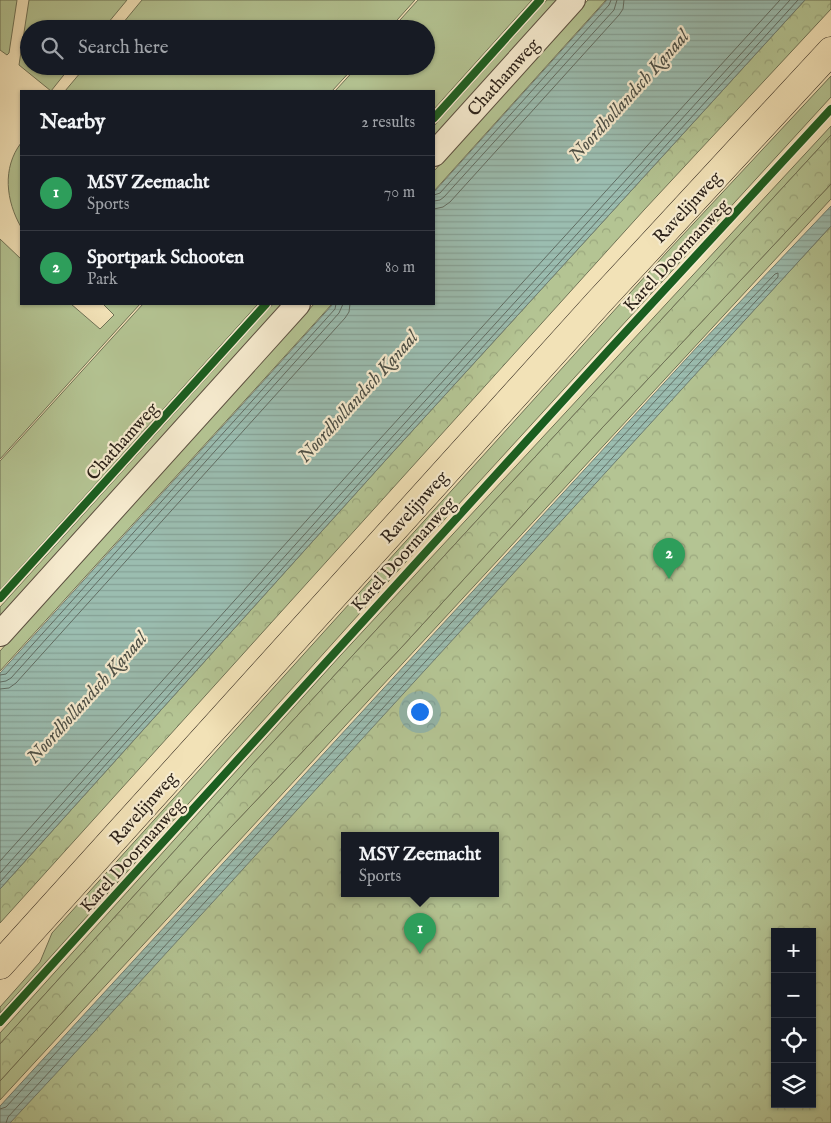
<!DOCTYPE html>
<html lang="en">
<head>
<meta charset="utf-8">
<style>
  body { margin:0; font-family:"IM FELL English",serif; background:#20242c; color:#f1f3f6 }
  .controls { position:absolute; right:15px; bottom:15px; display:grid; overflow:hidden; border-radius:0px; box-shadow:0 1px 4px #0004 }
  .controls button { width:45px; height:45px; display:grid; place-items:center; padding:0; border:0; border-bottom:1px solid #363941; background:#171b24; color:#f1f3f6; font:25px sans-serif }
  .you { position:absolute; left:419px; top:711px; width:18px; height:18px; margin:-12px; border:4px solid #fff; border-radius:50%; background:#1a73e8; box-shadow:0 0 0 8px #1a73e833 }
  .badge { display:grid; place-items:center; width:32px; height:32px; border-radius:50%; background:#c59692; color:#fff; font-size:16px; font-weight:700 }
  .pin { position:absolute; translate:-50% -41px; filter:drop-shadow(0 1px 2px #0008) }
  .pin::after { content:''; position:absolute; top:26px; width:18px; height:15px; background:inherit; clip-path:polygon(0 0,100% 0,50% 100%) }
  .popup { position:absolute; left:341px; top:832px; width:158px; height:65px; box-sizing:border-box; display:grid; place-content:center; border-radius:0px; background:#171b24; filter:drop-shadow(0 1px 4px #0005); font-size:16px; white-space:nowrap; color:#9ea1a6 }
  .popup b { font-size:19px; color:#f1f3f6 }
  .popup::after { content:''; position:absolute; left:50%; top:100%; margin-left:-10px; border:10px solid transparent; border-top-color:#171b24 }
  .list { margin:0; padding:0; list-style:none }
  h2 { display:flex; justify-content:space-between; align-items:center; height:65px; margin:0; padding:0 20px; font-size:21px }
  h2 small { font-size:16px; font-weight:400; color:#9ea1a6 }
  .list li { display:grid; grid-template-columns:32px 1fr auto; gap:15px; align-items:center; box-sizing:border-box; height:75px; padding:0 20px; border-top:1px solid #363941 }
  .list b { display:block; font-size:19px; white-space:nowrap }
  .list p { margin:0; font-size:16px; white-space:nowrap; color:#9ea1a6 }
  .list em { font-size:16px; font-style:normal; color:#9ea1a6 }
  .icon { flex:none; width:28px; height:28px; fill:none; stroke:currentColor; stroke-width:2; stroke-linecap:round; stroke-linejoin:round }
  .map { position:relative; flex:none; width:831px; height:1123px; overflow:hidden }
  .search { position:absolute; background:#171b24; box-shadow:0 1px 4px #0004; left:20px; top:20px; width:415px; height:55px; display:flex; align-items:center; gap:12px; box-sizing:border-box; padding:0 18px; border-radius:28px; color:#9ea1a6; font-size:19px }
  .panel { position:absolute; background:#171b24; box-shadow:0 1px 4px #0004; left:20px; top:90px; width:415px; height:215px; border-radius:0px }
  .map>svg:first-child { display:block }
  .grass { fill:#b4c493; stroke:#6f7256 }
  .forest { fill:url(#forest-crowns); stroke:#6f7256; fill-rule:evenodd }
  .water { fill:url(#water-rules); stroke:#6e7e73 }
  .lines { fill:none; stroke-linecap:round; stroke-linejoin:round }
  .shore { stroke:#626e64; stroke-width:1 }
  .minor-casing { stroke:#5c5040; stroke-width:26 }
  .primary-casing { stroke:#2a2018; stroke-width:29 }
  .minor { stroke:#f7ecd0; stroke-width:24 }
  .primary { stroke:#f2e2b7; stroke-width:28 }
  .cycleway-casing { stroke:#f7ecd0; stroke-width:11 }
  .cycleway { stroke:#1b5e20; stroke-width:8 }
  .labels { text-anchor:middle; stroke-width:4.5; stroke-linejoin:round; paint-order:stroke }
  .street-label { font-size:18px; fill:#2a2018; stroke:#f7ecd0 }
  .water-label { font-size:19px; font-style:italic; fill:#4c4f46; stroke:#f7ecd0 }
</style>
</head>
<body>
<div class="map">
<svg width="831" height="1123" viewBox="0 0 831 1123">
  <defs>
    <pattern id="forest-crowns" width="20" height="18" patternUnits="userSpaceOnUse" patternTransform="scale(1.25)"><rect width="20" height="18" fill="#b4c493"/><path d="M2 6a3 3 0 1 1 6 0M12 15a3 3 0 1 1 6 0" fill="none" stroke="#9ba87e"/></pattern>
    <pattern id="water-rules" width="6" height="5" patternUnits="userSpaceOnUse" patternTransform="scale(1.25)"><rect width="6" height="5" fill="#9bbdb0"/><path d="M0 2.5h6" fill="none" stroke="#86a297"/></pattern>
  </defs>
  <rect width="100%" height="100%" fill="#f2e2b7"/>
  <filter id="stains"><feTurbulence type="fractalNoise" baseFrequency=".004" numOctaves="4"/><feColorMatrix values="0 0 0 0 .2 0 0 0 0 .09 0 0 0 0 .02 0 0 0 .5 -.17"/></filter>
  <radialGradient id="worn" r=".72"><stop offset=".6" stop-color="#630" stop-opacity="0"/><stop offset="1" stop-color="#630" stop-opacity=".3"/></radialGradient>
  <path class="grass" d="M0,0h17l-8,53 -2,2 -7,-5z
    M29,0h98l-24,29h-74v37h42l-20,25 -32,-26z
    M142,0h273l-26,29h-271z
    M418,0h114l-98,109v-18h-99l23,-25h68v-37h-34z
    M547,0h11l-124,137v-11z
    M588,0h18l-172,191v-20z
    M86,66h269l-23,25h-267z
    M831,76v21l-417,456 -414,460v-6l40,-45 12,-29 615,-681z
    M831,126v9l-579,630 -252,279v-11l340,-377z
    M21,143v84c-15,-26 -19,-59 0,-84z
    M831,184v15l-831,901v-19l212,-234 188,-198 202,-221z
    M0,239l21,20v45h50l29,25 14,-14 -11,-11h37l-140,155z
    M143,304h115l-258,286v-129z
    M273,304h10l-283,313v-10z
    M314,304h18l-332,367v-20z"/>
  <path class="forest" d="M805,0h26v9l-187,201 -644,713v-34l393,-437z
    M831,135v49l-229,244 -202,221 -188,198 -212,234v-37l252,-279z
    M831,226v897h-823zM345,835h150v58h-150zM775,932h37v172h-37z"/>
  <path class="water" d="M607,0h198l-412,452 -393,437v-216l333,-369h101v-112z
    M831,206v20l-769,841 -52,56h-10v-17l698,-760z"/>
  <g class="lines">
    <path class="shore" d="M434,195l6,-2 169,-188 2,-5
      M434,201l6,-1 4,-3 170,-187 3,-10
      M434,209l9,-2 7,-5 169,-187 4,-6 1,-9
      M0,675l6,-1 329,-365 1,-5
      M0,682l6,-1 5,-3 328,-365 4,-9
      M0,689l9,-1 7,-5 329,-365 4,-6 1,-8
      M0,861l379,-421 401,-440
      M0,873l385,-428 405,-445
      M0,882l390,-433 408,-449
      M0,1109l6,-2 696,-757 73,-76 3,-1v4l-770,840 -2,6"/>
    <defs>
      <path id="minor" d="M434,154l139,-154
        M0,634l298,-330"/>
      <path id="primary" d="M0,965l598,-662 233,-252"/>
    </defs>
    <use href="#minor" class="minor-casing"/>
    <use href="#primary" class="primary-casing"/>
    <use href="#minor" class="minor"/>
    <use href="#primary" class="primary"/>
    <defs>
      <path id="cycleway" d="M434,118l106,-118
        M0,598l266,-294
        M0,1022l609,-672 222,-241"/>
    </defs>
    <use href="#cycleway" class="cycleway-casing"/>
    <use href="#cycleway" class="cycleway"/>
  </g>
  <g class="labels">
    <g class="street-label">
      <text transform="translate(503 77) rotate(-48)" y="6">Chathamweg</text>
      <text transform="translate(687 207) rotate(-47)" y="6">Ravelijnweg</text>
      <text transform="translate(676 255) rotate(-47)" y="6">Karel Doormanweg</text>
      <text transform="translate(122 441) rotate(-48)" y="6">Chathamweg</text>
      <text transform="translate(414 507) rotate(-48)" y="6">Ravelijnweg</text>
      <text transform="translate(403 554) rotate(-48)" y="6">Karel Doormanweg</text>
      <text transform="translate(143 808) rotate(-48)" y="6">Ravelijnweg</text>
      <text transform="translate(132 855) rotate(-48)" y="6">Karel Doormanweg</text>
    </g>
    <g class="water-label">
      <text transform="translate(628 95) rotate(-48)" y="7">Noordhollandsch Kanaal</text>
      <text transform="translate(357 396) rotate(-48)" y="7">Noordhollandsch Kanaal</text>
      <text transform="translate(86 697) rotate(-48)" y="7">Noordhollandsch Kanaal</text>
    </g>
  </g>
  <rect width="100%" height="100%" filter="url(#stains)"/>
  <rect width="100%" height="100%" fill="url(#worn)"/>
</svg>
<div class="controls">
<button>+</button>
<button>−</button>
<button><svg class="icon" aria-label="locate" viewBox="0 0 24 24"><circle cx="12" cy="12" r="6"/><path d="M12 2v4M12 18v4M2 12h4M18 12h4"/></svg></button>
<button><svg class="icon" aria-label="layers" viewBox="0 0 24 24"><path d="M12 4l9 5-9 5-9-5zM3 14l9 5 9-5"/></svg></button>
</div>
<div class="you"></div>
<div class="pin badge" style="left:420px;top:954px;background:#2e9e5b">1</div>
<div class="popup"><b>MSV Zeemacht</b>Sports</div>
<div class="pin badge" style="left:669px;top:579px;background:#2e9e5b">2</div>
<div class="search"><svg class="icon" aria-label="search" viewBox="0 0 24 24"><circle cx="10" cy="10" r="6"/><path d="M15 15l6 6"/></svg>Search here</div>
<section class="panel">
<h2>Nearby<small>2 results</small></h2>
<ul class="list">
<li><span class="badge" style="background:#2e9e5b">1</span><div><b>MSV Zeemacht</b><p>Sports</p></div><em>70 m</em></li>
<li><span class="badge" style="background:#2e9e5b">2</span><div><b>Sportpark Schooten</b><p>Park</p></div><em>80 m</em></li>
</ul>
</section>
</div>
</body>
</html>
